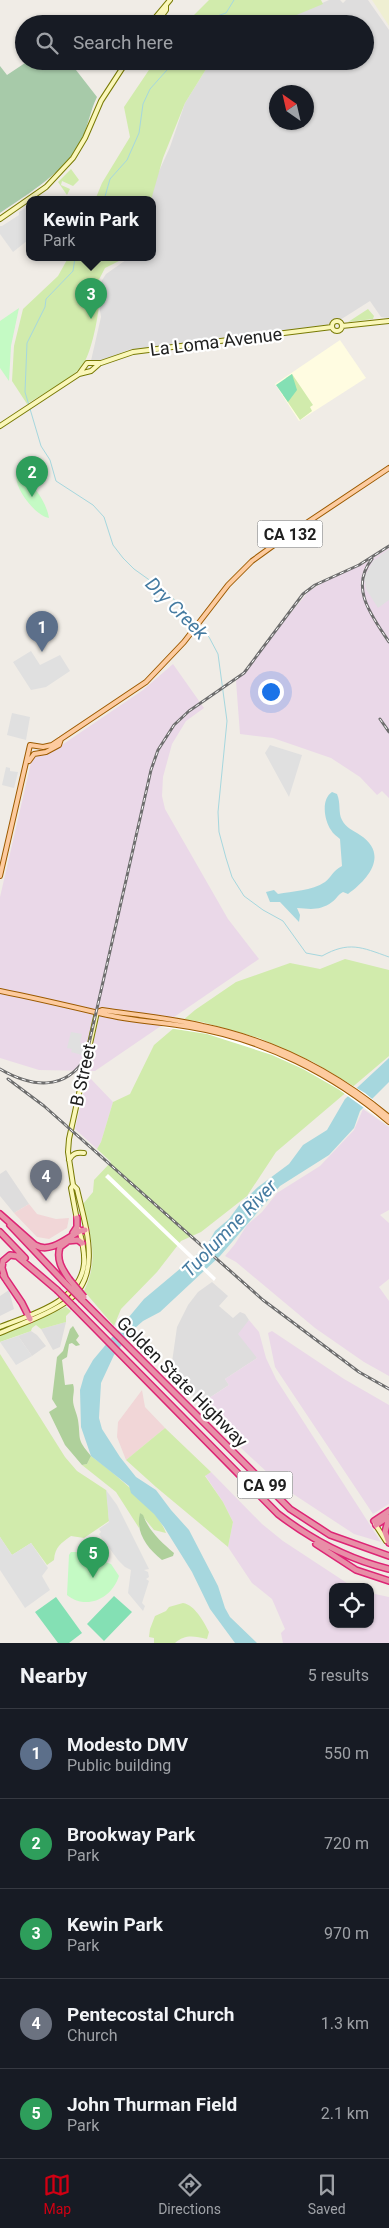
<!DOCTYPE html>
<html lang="en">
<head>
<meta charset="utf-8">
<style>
  body { margin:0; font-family:Roboto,sans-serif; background:#20242c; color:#f1f3f6 }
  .controls { position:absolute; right:15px; bottom:15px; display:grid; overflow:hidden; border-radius:10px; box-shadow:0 1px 4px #0004 }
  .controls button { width:45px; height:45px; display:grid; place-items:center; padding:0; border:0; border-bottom:1px solid #363941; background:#171b24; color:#f1f3f6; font:25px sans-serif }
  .compass { position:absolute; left:269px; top:85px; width:45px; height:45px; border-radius:50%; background:#171b24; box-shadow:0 1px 4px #0004; rotate:326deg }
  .you { position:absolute; left:270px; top:691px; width:18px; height:18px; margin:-12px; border:4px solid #fff; border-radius:50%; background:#1a73e8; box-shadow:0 0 0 8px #1a73e833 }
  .badge { display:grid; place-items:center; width:32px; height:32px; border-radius:50%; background:#d00013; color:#fff; font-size:16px; font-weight:700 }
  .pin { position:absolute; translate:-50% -41px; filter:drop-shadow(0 1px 2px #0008) }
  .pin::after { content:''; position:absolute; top:26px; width:18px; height:15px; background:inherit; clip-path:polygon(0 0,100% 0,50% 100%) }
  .popup { position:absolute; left:26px; top:196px; width:130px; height:65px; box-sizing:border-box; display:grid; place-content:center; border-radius:10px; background:#171b24; filter:drop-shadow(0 1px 4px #0005); font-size:16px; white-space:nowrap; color:#9ea1a6 }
  .popup b { font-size:19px; color:#f1f3f6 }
  .popup::after { content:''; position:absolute; left:50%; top:100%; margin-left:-10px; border:10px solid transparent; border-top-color:#171b24 }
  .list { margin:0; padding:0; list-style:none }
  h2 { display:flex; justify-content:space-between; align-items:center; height:65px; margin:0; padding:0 20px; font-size:21px }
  h2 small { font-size:16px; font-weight:400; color:#9ea1a6 }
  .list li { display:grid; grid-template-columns:32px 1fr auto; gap:15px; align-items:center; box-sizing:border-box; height:90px; padding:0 20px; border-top:1px solid #363941 }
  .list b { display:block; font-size:19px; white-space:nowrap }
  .list p { margin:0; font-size:16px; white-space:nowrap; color:#9ea1a6 }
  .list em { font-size:16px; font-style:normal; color:#9ea1a6 }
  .icon { flex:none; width:28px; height:28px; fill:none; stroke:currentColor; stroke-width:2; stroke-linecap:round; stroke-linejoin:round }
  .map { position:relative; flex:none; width:389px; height:1643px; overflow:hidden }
  .search { position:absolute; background:#171b24; box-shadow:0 1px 4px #0004; left:15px; right:15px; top:15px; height:55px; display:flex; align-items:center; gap:12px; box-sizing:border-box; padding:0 18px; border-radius:28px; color:#9ea1a6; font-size:19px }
  .sheet { height:515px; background:#171b24 }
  nav { display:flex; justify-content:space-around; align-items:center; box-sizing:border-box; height:70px; border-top:1px solid #363941; background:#171b24; font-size:14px; color:#9ea1a6 }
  nav a { display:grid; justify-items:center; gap:2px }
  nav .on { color:#d00013 }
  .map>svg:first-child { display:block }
  .residential { fill:#dedddd; fill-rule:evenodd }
  .commercial { fill:#f1d6d7 }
  .industrial { fill:#ead8e8 }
  .education { fill:#fffce1 }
  .farmland { fill:#efefd2 }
  .grass { fill:#d1ebac }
  .forest { fill:#afd09b }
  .cemetery { fill:#a7caa9 }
  .park { fill:#c4fac4 }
  .pitch { fill:#84e0b4 }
  .parking { fill:#e0e0e0 }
  .water { fill:#a6d7de }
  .pier { fill:#fff }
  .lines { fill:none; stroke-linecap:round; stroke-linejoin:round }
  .stream { stroke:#a6d7de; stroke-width:1 }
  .secondary-casing { stroke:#787a04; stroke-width:6 }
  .primary-casing { stroke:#9c5a00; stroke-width:6 }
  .motorway-casing { stroke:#dd2575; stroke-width:8 }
  .secondary { stroke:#faf7ba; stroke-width:4 }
  .primary { stroke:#fdcb9f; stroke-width:4 }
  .motorway { stroke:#e88ea7; stroke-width:5 }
  .rail-casing { stroke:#6e6e6e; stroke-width:3 }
  .rail { stroke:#fff; stroke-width:1; stroke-dasharray:4; stroke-linecap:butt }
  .motorway-bridge-casing { stroke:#dd2575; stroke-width:8; stroke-linecap:butt }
  .motorway-bridge { stroke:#e88ea7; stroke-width:5 }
  .labels { text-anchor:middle; stroke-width:4.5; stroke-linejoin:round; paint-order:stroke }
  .shield { fill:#fff; stroke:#636363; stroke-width:1 }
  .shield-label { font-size:16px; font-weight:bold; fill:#202020 }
  .street-label { font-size:18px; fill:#202020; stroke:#fff }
  .water-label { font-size:19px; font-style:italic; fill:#457ba1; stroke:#fff }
</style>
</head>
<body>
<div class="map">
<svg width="389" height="1643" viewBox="0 0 389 1643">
  <rect width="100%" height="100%" fill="#f0ece6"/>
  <path class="residential" d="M329,0h11l3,3 3,-3h22l21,30v288l-8,-1 -11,-16 -30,19 -13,5 -199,25 -38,15 11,-48 -2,-13 -7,-8 14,-22 20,-14v-2h26v-58h-6l24,-53 15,-44 23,-37 6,-5h151v-37h-90zM276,92h30v30h-30z
    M6,1170l23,34 -15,9 -14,-17v-22z
    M212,1282l16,14 -9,10 14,12 7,-6 5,2 4,6 -4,8 12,30 -32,21 4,6 -29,19 -29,-35 6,-42 11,-22 10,-13z
    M9,1290l5,19 -14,7v-20z
    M66,1322l-6,25 -7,3 -12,-21z
    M31,1331l6,4 9,11 -14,10 -14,-20z"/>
  <path class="commercial" d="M29,1204l8,10 19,5 13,-1 -2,10 -18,11 -12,-2 -23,-24z
    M142,1390l3,17 20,21 -39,32 -9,-23 1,-15z"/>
  <path class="industrial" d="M389,548v250l-7,-7 -5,4 -17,-18 -29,-19 -58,-20 -33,-4 -4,-53 11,-10 25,-35 36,-44 17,-11 42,-19z
    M173,664l31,44 -18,13 -14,23 -9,33 -1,19 3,13 63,110 31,40 -164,112 -56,-1 -39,-12v-161l32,-139 21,-7 90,-61z
    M87,1079h4l22,23 -12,40 -4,7 -22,-20z
    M363,1109l26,18v83l-9,5 9,8v56l-10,8 10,14v75l-25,-14 -49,-34 -79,-66 -11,-6 10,-12 12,-19 15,-13 15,-19 43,-27 34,-36z
    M249,1320l10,12 7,26 10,21 105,163 -27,-8 -70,-46 -44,-41 -40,-43 29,-19 -4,-6 32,-21 -19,-24z
    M272,1331l72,48 45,26v99l-16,10 -98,-147 -7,-34z
    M211,1472l51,52 21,17 70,46h-20v37h37v-29l5,-1 14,3v46h-106l-2,-10 4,-4 -13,-30 -20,-16 -24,-36 5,-25 -10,-20 -18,-27z"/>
  <path class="education" d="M340,340l26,38 -67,43 -24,-37z"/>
  <path class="farmland" d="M372,0h17v26z"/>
  <path class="grass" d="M209,0h112l2,4 -48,20h-90z
    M155,61h59l-6,5 -23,37 -22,55 -12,42h-56l7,-17 28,-46 -6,-30z
    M71,169l8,11 -6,6 -11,-5 -1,4 9,4 -3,6 -9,-13z
    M68,258h57l-20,10 -15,29 9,9c-2,16 -7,43 -15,57 -9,15 -42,31 -57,41l-15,-23 2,-35 9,-37 35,-33z
    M368,309l6,7 -1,3 -25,3z
    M292,374l21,31 -3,2 2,4 -12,9 -17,-25 3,-17z
    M345,959l44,11v86l-113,96 -29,44 -46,36 -20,9 -24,31 -36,37 -7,17 -30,-35c16,-33 6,-54 -1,-87l10,-12 1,-12 17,-18 -14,-13 4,-7 12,-40 17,-8 24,-49 41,-35 41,-28 54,-19 30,6z
    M66,1307l5,4 -5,5v6l-25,7 -5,-4 -4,3 -1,3 -31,11v-6z
    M0,1354l65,103 12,14 29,19 1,2 2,29 -25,17 -13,-2c-10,7 -16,11 -17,24l-7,5 -16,-22 -19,12 -12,-18z
    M165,1428l46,44 -6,4 18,26 10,20 -5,25 -72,-60 -30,-27z
    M91,1456c22,16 66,52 75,77l-12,-3 -14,-17 -1,15 -23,-36 -34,-27 5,-1z
    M183,1603c12,2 21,19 26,29l-2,7c-13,-3 -22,-5 -32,4h-21v-5l-5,-1 1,-8 5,-13 11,-5 3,-4z"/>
  <path class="forest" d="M73,1326l6,10 -3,4 4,5 -4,1 -4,-3 -3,1 -2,13 -5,3 3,25 8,-1c2,6 0,10 0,16 0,7 4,13 5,20 3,20 -2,18 13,36l-4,8 -5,1 -17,-20 -16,-33 8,-5 -5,-8 5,-42 6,-6 7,-22z
    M140,1513l3,2c6,16 18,27 31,38l-1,3 -11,4c-15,-12 -27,-28 -22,-47z"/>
  <path class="cemetery" d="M28,61h41l28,36c-7,14 -9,30 -16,44 -17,32 -52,52 -81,72v-147l7,9z"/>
  <path class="park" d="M19,308l-8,38 -2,35 -9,-13v-47z
    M17,471h2c13,13 27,29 30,47 -14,-2 -38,-33 -32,-47z
    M71,1552h5l35,12 8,12c-7,22 -32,35 -52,19l2,-40z"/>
  <path class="pitch" d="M292,374l5,16 -9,12 -12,-17z
    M114,1596l18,16 -28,29 -17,-17z
    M56,1597l26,36 -13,10h-11l-23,-31z"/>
  <path class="parking" d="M30,205v36l-2,-1 -15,12 -13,-18v-8h2l17,-11v-3z
    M389,549v51l-11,8 -12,-19 -2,-11 9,-17z
    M31,651l9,14 20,-10 10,16 -24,16 -15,3 -18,-28z
    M12,713l18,4 -4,23 -19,-5z
    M270,745l32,10 -13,42 -24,-44z
    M6,767l4,1v3l8,1 -4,16 -12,-3z
    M71,1032l11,2 -2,9 5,1 -3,11 -11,-3 1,-3 -5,-1z
    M18,1336l14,20 -16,9 -16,-23z
    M106,1490l11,15 32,64 -5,1 4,2 1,5 -3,2 3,2 -7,22 3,3 -2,5 -15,-18 3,-23 -6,-3 -7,-7 -19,-26 2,-2 -2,-3 10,-7z
    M0,1537l12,18 19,-12 17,25 -6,8 8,14 -25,18 -25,-38z"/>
  <path class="water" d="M332,792l5,2c4,9 1,19 5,26 4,8 11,10 18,15 29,19 9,44 -12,59l-5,-2c-6,3 -6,7 -11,10 -12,9 -22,7 -35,6l3,7 -1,7 -19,-20h-10l-4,-10 8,-2 4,4c14,-3 34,-3 47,-12 7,-5 7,-11 17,-16l-2,-27c-3,-3 -7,-5 -9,-9 -7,-10 -10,-31 1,-38z
    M389,1058v24l-29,29 -6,17 -25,27 -49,31 -60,70 -60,56 -17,9 -8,7 -21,27 -13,28 -2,35 3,11 18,28 16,20 20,13 15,20 18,20 29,56 7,22 5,9 27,26h-22l-25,-34 -18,-37 -28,-45 -10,-13 -23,-21 -2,-7 -38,-30 -10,-29 -1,-37 4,-14 9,-16 51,-61 62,-52 9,-16 14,-12 11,-15 18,-17 31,-23 14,-19 24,-15 18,-31z"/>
  <path class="pier" d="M170,1017l32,5 57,16 54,24 52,31 24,20v13l-51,-37 -35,-20 -31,-14 -65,-21 -45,-7z
    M108,1174l108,104 -2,3 -109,-104z"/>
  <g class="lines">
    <path class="stream" d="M201,24l4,-4 21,-7 8,-13
      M104,200l6,-21 17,-19 12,-27 4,-29 7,-15 25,-28
      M75,258l-2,13 -27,28 -1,8 -18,36 -2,49 16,54 9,14 6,21 37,24 11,12 9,28 10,13 11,11 35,25 26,29
      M198,626l11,11 9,17 9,67 -9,91 1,20 7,26 6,19 12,19 19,14 20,11 23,32 16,3c27,-15 39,-9 67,1"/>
    <defs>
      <path id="secondary" d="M150,24l20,-24
        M156,24l10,-14v-5
        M0,219l46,-32 27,-29 12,-20 16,-37 26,-40
        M332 326a5 5 0 1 1 10 0a5 5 0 1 1-10 0Z
        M342,326l47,-5
        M79,374l8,-11h14l32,-11 199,-25
        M0,426l79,-52 12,-3 8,-7
        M69,1160c4,-7 8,-8 15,-7
        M77,1220l-6,-32 2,-3 -5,-33 1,-13 28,-127
        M0,1327c30,-12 80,-25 84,-63 1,-11 -2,-24 -5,-35
        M0,1333c22,-10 46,-17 66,-31 38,-25 19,-77 11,-113l-4,-4
        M375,1524l11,17"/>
      <path id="primary" d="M29,761l5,-7 12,-2 13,-7 2,-6
        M0,876l30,-131 13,2 9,-2 94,-63 38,-40 44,-57 24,-24 29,-21 108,-72
        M0,991c35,7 69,15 103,23 29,7 58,8 87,13 73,12 143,47 199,95
        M97,1012l5,-2c34,5 68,8 101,16 68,14 132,46 186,91"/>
      <path id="motorway" d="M0,1214l35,31c15,9 32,-7 45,-14l5,-1
        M10,1225l55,58
        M0,1232l25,26
        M73,1233l4,-6v-9
        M67,1241l11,-1 4,3
        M68,1241l-8,6c-4,13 2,22 9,32
        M3,1275l19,28 8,16
        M5,1278l-3,-10 1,-7 7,-6 7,1 40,34
        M82,1300l208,209 40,26 59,21
        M74,1307l204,207c34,26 69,45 111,55
        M389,1517l-4,15 4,11
        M374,1521l15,-10
        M376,1525l12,-8
        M316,1544l40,26 33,11"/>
    </defs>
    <use href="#secondary" class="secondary-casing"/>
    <use href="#primary" class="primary-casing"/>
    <use href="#motorway" class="motorway-casing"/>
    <use href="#secondary" class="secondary"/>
    <use href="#primary" class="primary"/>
    <use href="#motorway" class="motorway"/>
    <defs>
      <path id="rail" d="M372,559c-23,29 0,57 17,83
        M380,719l9,13
        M0,1069c31,18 65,23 86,-12l65,-287 7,-20 16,-25 15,-14 55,-38 59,-79 12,-9 44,-20 30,-19
        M8,1079l36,27 219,194 96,72 30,17"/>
    </defs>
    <use href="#rail" class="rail-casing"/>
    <use href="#rail" class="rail"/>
    <defs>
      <path id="motorway-bridge" d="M69,1279l15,18
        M65,1283l17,17
        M57,1290l17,17"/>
    </defs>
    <use href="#motorway-bridge" class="motorway-bridge-casing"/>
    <use href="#motorway-bridge" class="motorway-bridge"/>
  </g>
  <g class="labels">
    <g class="shield">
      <rect x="257.5" y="520.5" width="65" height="27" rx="4"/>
      <rect x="237.5" y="1471.5" width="55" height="27" rx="4"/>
    </g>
    <g class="shield-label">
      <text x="290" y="540">CA 132</text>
      <text x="265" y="1491">CA 99</text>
    </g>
    <g class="street-label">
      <text transform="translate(216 342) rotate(-7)" y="6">La Loma Avenue</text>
      <text transform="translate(83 1075) rotate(-78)" y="6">B Street</text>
      <text transform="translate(182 1382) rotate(45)" y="6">Golden State Highway</text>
    </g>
    <g class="water-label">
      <text transform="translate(177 608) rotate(45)" y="7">Dry Creek</text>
      <text transform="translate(229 1228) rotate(-46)" y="7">Tuolumne River</text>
    </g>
  </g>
</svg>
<div class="controls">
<button><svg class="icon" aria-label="locate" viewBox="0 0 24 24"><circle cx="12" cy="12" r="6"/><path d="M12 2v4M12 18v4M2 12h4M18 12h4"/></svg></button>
</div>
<svg class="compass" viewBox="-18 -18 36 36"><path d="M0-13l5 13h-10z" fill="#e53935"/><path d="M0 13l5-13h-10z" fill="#9ea1a6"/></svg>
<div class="you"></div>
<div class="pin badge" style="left:42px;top:652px;background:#5c6f8a">1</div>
<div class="pin badge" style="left:32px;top:497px;background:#2e9e5b">2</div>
<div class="pin badge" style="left:91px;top:319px;background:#2e9e5b">3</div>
<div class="popup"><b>Kewin Park</b>Park</div>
<div class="pin badge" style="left:46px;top:1201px;background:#6b7280">4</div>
<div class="pin badge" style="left:93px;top:1578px;background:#2e9e5b">5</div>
<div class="search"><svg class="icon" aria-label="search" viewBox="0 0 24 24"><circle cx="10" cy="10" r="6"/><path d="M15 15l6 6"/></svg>Search here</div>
</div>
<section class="sheet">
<h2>Nearby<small>5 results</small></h2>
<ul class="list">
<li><span class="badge" style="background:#5c6f8a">1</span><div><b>Modesto DMV</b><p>Public building</p></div><em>550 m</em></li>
<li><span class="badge" style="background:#2e9e5b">2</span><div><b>Brookway Park</b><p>Park</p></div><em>720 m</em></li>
<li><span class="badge" style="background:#2e9e5b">3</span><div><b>Kewin Park</b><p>Park</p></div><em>970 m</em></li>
<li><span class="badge" style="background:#6b7280">4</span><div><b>Pentecostal Church</b><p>Church</p></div><em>1.3 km</em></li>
<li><span class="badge" style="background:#2e9e5b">5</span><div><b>John Thurman Field</b><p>Park</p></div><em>2.1 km</em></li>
</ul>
</section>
<nav>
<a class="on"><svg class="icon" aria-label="map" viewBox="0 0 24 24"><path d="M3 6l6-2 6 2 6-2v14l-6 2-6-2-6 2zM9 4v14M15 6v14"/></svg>Map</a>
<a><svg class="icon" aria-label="directions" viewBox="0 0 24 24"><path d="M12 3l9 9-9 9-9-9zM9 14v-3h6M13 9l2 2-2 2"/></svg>Directions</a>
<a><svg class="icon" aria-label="saved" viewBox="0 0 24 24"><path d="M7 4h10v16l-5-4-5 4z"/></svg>Saved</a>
</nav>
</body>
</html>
